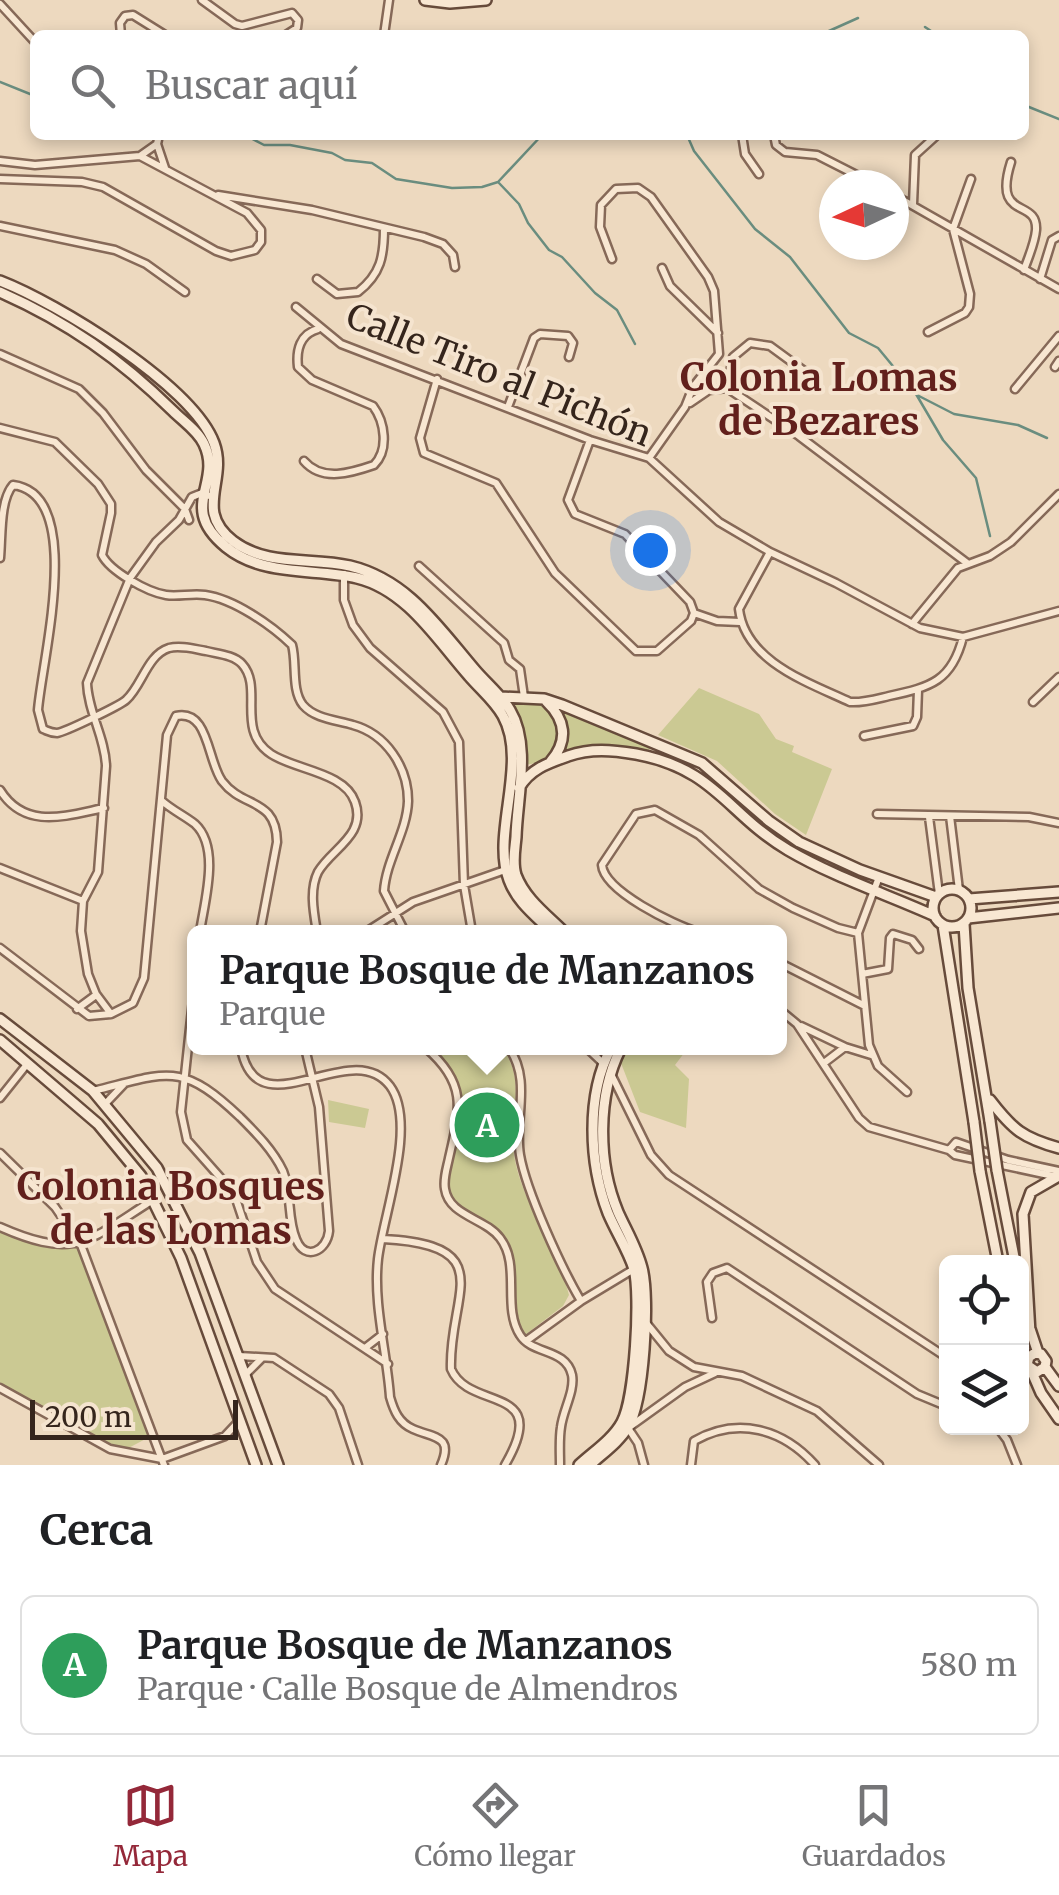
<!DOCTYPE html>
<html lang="es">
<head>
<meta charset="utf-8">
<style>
  body { margin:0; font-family:Merriweather,serif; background:#f2f2f2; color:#202124 }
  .controls { position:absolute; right:30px; bottom:30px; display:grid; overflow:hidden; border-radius:15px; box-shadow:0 5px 15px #0003 }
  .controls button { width:90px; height:90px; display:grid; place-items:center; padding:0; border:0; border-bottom:2px solid #e0e0e0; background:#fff; color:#202124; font:50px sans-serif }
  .compass { position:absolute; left:819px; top:170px; width:90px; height:90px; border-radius:50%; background:#fff; box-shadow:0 5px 15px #0003; rotate:266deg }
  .scale { position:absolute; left:30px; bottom:25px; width:208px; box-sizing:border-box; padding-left:10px; border:5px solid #35251c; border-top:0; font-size:28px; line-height:35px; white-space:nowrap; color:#35251c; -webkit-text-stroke:8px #f5e4cf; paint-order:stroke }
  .you { position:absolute; left:650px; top:550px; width:35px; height:35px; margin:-25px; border:8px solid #fff; border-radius:50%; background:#1a73e8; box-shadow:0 0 0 15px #1a73e833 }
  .badge { display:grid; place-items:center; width:65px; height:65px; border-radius:50%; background:#942839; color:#fff; font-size:32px; font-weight:700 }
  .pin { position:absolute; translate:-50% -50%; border:5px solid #fff; box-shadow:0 2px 10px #0006 }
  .popup { position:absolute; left:187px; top:925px; width:600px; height:130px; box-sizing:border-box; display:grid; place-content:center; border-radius:15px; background:#fff; filter:drop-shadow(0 2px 8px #0005); font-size:32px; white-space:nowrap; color:#757577 }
  .popup b { font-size:38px; color:#202124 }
  .popup::after { content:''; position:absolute; left:50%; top:100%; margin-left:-20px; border:20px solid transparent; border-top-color:#fff }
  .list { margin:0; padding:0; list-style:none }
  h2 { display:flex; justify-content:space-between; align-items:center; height:130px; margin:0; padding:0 40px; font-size:42px }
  h2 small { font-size:32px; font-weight:400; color:#757577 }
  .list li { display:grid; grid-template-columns:65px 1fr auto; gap:30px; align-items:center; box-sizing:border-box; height:140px; margin:0 20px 20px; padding:0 20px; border:2px solid #e0e0e0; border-radius:15px }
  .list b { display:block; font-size:38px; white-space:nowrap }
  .list p { margin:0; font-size:32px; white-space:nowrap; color:#757577 }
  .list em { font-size:32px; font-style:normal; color:#757577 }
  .icon { flex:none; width:55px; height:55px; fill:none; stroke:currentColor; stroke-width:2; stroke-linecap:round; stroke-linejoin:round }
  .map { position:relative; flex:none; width:1059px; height:1465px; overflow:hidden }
  .search { position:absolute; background:#fff; box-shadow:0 5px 15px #0003; left:30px; right:30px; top:30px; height:110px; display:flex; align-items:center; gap:25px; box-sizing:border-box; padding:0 35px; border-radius:15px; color:#757577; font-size:38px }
  .sheet { height:290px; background:#fff }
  nav { display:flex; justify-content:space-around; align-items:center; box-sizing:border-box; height:140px; border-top:2px solid #e0e0e0; background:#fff; font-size:28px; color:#757577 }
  nav a { display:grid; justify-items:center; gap:5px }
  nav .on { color:#942839 }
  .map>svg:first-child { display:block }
  .green { fill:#cbc993 }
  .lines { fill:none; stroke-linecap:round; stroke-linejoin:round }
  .stream { stroke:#6a8d7f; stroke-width:2.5 }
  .street-casing { stroke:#866958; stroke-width:11 }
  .secondary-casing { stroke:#674b3b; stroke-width:14 }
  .street { stroke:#f8e7d2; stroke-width:6 }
  .secondary { stroke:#f8e7d2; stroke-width:9 }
  .secondary-bridge-casing { stroke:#674b3b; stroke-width:14; stroke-linecap:butt }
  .secondary-bridge { stroke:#f8e7d2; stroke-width:9 }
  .labels { text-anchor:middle; stroke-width:8; stroke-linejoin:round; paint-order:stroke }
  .street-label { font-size:35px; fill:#35251c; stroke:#f5e4cf }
  .neighbourhood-label { font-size:38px; font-weight:bold; fill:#62201c; stroke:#f5e4cf }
</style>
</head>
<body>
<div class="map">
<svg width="1059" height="1465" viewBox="0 0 1059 1465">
  <rect width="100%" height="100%" fill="#edd9bf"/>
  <path class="green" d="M699,688l60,26 17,25 18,7 -2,6 40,17 -26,66 -31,-21 -58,-53 -59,-26z
    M517,702h25c28,27 21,60 -19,63l-8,-58z
    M559,709l91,39 -2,5 -49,-7 -37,9 5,-20z
    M432,1048h70c25,31 7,71 12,107 8,49 43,92 55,140l-6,11 -38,29c-17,-29 -1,-70 -21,-98 -13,-19 -46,-21 -54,-44 -4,-10 0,-20 2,-30 12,-53 20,-72 -20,-115z
    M624,1048h64l-13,17 14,14 -3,49 -46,-16 -21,-54z
    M328,1100l41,9 -4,19 -36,-6z
    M0,1226l32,13 49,6 72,190 -32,17 -121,-64z"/>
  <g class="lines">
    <path class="stream" d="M925,27l12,8
      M820,35l38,-17
      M0,82l35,14
      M1024,105l35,14
      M245,135l19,10h26l42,8 13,7 27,3 24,16 56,9 30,-1 16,-5 44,-47
      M687,135l7,16 61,78 35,28 59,76 29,15 38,46 27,46 33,38 14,58
      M499,183l20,21 9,19 21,27 13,7 33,36 22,17 18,34
      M917,395l37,19 64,11 29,13"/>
    <defs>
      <path id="street" d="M202,0l33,24 7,2 50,-13 6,7 -1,8 -11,7
        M0,4l35,38
        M121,35l-1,-12 5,-7 8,-1 32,20
        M384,35l5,-35
        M159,135l-2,9 8,24
        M742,135l3,19 14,20
        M774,135l2,10 9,7 32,3 59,30
        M140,156l17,-12
        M0,161l35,4 105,-9 107,57 14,17v12l-6,8 -24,6 -15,-5 -113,-64 -21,-5 -82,-3
        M1011,162c-19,60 27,35 25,68 -1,13 -8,28 -12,40
        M218,195l94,15 112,27 19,7 10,11 2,12
        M894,195l165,94
        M913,204l2,-49 22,-20
        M0,226l115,24 31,14 39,28
        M612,259l-12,-32 1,-22 15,-16 22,-1 13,9 57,80 6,14 5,63 -26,33 -8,20 -36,51
        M662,268l8,18 48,47
        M317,279l20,15 21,-2c23,-18 26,-36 26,-64
        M1040,279l12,-39 7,-4
        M296,307l45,37 249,96 59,18 70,64 51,30 66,31 84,45 43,9 96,-26
        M928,332l37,-19 4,-6 1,-13 -17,-65 18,-50
        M0,354l79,35 24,24 43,57 39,39 4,11
        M1055,367l4,-6
        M437,379l-17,59 4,15 72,30 59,90 81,78h21l34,-30 3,-8
        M727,388l6,-31 17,-14 20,3 41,30
        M1015,389l44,-53
        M690,403l19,-13 18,-2 72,48 168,127
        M508,407l26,-69 6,-4 28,2 5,7 -4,14
        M0,428l55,14 43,42 13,20v9l-9,42c8,16 45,37 64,40 12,2 26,-2 39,0 29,4 66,30 87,50 5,18 -1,45 11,60 12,14 34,15 50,20 33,9 55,42 55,76 -1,31 -22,59 -24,90l21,41
        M590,440l-22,60 7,14 50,20 65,68 4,11
        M304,461c18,21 47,12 70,4 15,-15 11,-43 -1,-59l-61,-26 -14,-13c-2,-17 2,-33 20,-38
        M770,552l-31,57c6,52 68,73 111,93 13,1 26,-3 39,-6 42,-9 63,-15 74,-59
        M0,558c2,-24 0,-58 13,-73 73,9 29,174 25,225l5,19c7,3 8,4 14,4 8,-1 62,-27 69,-33 16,-14 21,-45 43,-52 12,-3 25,1 37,3 12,3 28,4 36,13 22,24 -7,66 29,90 24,16 74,18 84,48 12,33 -24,47 -37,70 -9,18 -4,42 -1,60
        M419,566l85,77 5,17 11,9 4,28
        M344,574v26l9,25 17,23 73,64 16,30 5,143 8,47
        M694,613l23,8 23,1
        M912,624l46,-56 32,-12 21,-14 48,-48
        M1033,702l26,-25
        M864,736l49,-10 4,-9 1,-27
        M0,790c25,40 65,26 104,18
        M162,801c10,9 23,15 33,23 26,24 9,79 5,108
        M877,814l152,3 30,6
        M950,816l9,74
        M929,817l10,77
        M0,868l83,33
        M879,877l-21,56 11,112 9,21 29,26
        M366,932l47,-30 95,-33
        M698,932c-24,-7 -94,-41 -96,-67l34,-51 19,-4 44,25 60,54 34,19 45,20 20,5
        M0,948l89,68 22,-2 22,-11 11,-25 23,-243 9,-19c33,-7 31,44 46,65 21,28 54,16 55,61l-17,90
        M780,963l85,43
        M862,974l26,-5 2,-31 3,-4 19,6 7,9
        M195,981l-14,131 6,28 47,53 23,69 18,27 113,75
        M77,1009l19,-14
        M780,1010l17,14 62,94 10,9 80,23 6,5 103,22
        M111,1014l-15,-20 -8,-20 -7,-43 2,-30 15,-29 8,-106c-1,-29 -18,-54 -19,-83l43,-105 26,-36 23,-22 13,-23 10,-4 10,4
        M801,1026l44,21
        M241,1048c16,86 110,-14 149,38 28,38 -7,129 -12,173 -5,45 9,94 12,138 4,14 9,26 23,32 20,9 41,6 28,36
        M426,1048c42,36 34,62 23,110 -2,10 -6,21 -4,31 4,27 40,29 55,49 21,27 2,69 20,97 12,20 46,13 52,40 3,16 -9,35 -11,52 -2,12 -1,25 -1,38
        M509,1048c23,33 5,71 11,107 6,36 42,114 61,146
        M587,1048l17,16
        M824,1063l21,-16 26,8
        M611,1074l40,81 18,20 277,182
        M93,1091c74,-18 87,-31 147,26 16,16 33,33 43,54 9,22 4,47 13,68 9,23 31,12 33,-8l-10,-124 -14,-59
        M0,1098l28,-35
        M106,1103l18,-19
        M949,1150l7,-8 52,18 51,11
        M0,1153l55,54 26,38 83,220
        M0,1227c77,34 89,13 153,-27
        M383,1239c119,6 65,56 68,130 18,43 102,14 54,96
        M712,1318l-5,-36 6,-9 14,-5 190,126 29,12
        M647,1324l22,27 25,16 48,9 75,35 62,54
        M526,1341l55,-40 53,-32
        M365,1348l18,-14
        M239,1356l35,2 55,36 10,14 19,57
        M245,1375l17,-17
        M0,1388l110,61 52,10 63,-23 15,-16
        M998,1428l9,12 10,25
        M644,1465l-6,-22 -10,-15 57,-41 30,-14
        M691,1465l3,-24c44,-25 89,-12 121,24"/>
      <path id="secondary" d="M425,0l25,3 36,-3
        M0,281c57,22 192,104 214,162 14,38 -21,67 19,98 34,26 78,16 117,25 58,14 89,62 125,104 12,14 26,25 35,40 21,35 7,88 6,127 -1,12 -4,26 0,38 9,24 31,40 48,57
        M0,292c68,30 120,67 173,119 10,10 25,20 31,33 19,40 -27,63 22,103 37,30 88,21 131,31 50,12 80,62 112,98 11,13 26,25 34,40 26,47 -12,118 6,164 8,22 27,36 43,52
        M501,697l43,2 18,6 140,58 67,58 30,21 61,28 76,27
        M546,701c19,18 23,39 5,60
        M519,788c11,-19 29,-25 49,-32 23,-8 44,-6 68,-2 80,15 91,60 152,96 46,27 98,44 147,66
        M933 908a19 19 0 1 1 38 0a19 19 0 1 1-38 0Z
        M969,899l90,-7
        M968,918l91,-10
        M964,924l4,64 22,133
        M943,925l31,197
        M0,1019l93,72 64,77 43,85 78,212
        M0,1040l98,84 43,52 40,82 75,207
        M990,1100c23,30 33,38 69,48
        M997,1170l18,92
        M980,1171l18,91
        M1022,1305l16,48
        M1030,1333l-7,-119 8,-22 26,-15
        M1045,1367l-8,5 -10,-7 2,-8 6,-4 6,1 5,7 -1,6 14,19
        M1031,1370l10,23 18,26
        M579,1465c14,-13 34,-26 43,-43 13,-24 19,-127 12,-153 -6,-19 -18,-37 -26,-56 -19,-50 -22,-118 3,-165
        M590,1465c13,-12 29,-23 38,-38 16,-26 22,-129 14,-159 -5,-20 -16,-38 -24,-56 -21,-50 -21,-117 3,-164"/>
    </defs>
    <use href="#street" class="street-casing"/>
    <use href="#secondary" class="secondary-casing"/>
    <use href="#street" class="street"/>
    <use href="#secondary" class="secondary"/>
    <defs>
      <path id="secondary-bridge" d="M990,1121l7,49
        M974,1122l6,49"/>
    </defs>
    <use href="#secondary-bridge" class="secondary-bridge-casing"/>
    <use href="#secondary-bridge" class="secondary-bridge"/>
  </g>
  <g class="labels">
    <g class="street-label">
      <text transform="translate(499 375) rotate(22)" y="12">Calle Tiro al Pichón</text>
    </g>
    <g class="neighbourhood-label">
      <text x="819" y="391">Colonia Lomas<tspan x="819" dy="44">de Bezares</tspan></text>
      <text x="171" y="1200">Colonia Bosques<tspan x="171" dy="44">de las Lomas</tspan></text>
    </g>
  </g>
</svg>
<div class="controls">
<button><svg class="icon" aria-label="locate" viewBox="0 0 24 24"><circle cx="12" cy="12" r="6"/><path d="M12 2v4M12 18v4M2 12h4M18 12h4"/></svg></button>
<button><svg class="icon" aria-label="layers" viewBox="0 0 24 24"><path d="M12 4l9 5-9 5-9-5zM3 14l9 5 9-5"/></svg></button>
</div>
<svg class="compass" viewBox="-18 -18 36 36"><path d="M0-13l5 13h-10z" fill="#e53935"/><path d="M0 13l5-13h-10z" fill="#757577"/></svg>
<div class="scale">200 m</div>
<div class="you"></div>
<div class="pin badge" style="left:487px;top:1125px;background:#2e9e5b">A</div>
<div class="popup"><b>Parque Bosque de Manzanos</b>Parque</div>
<div class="search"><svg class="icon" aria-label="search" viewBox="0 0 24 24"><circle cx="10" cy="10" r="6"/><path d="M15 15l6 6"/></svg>Buscar aquí</div>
</div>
<section class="sheet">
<h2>Cerca<small></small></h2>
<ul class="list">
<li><span class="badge" style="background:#2e9e5b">A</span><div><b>Parque Bosque de Manzanos</b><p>Parque · Calle Bosque de Almendros</p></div><em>580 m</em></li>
</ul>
</section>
<nav>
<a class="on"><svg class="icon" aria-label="map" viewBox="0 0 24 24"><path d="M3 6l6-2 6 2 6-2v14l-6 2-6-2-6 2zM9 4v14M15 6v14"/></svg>Mapa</a>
<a><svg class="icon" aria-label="directions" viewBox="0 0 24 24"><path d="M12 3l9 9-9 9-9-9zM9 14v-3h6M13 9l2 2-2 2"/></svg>Cómo llegar</a>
<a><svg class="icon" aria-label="saved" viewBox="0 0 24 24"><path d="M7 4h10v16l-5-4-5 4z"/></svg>Guardados</a>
</nav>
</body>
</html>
